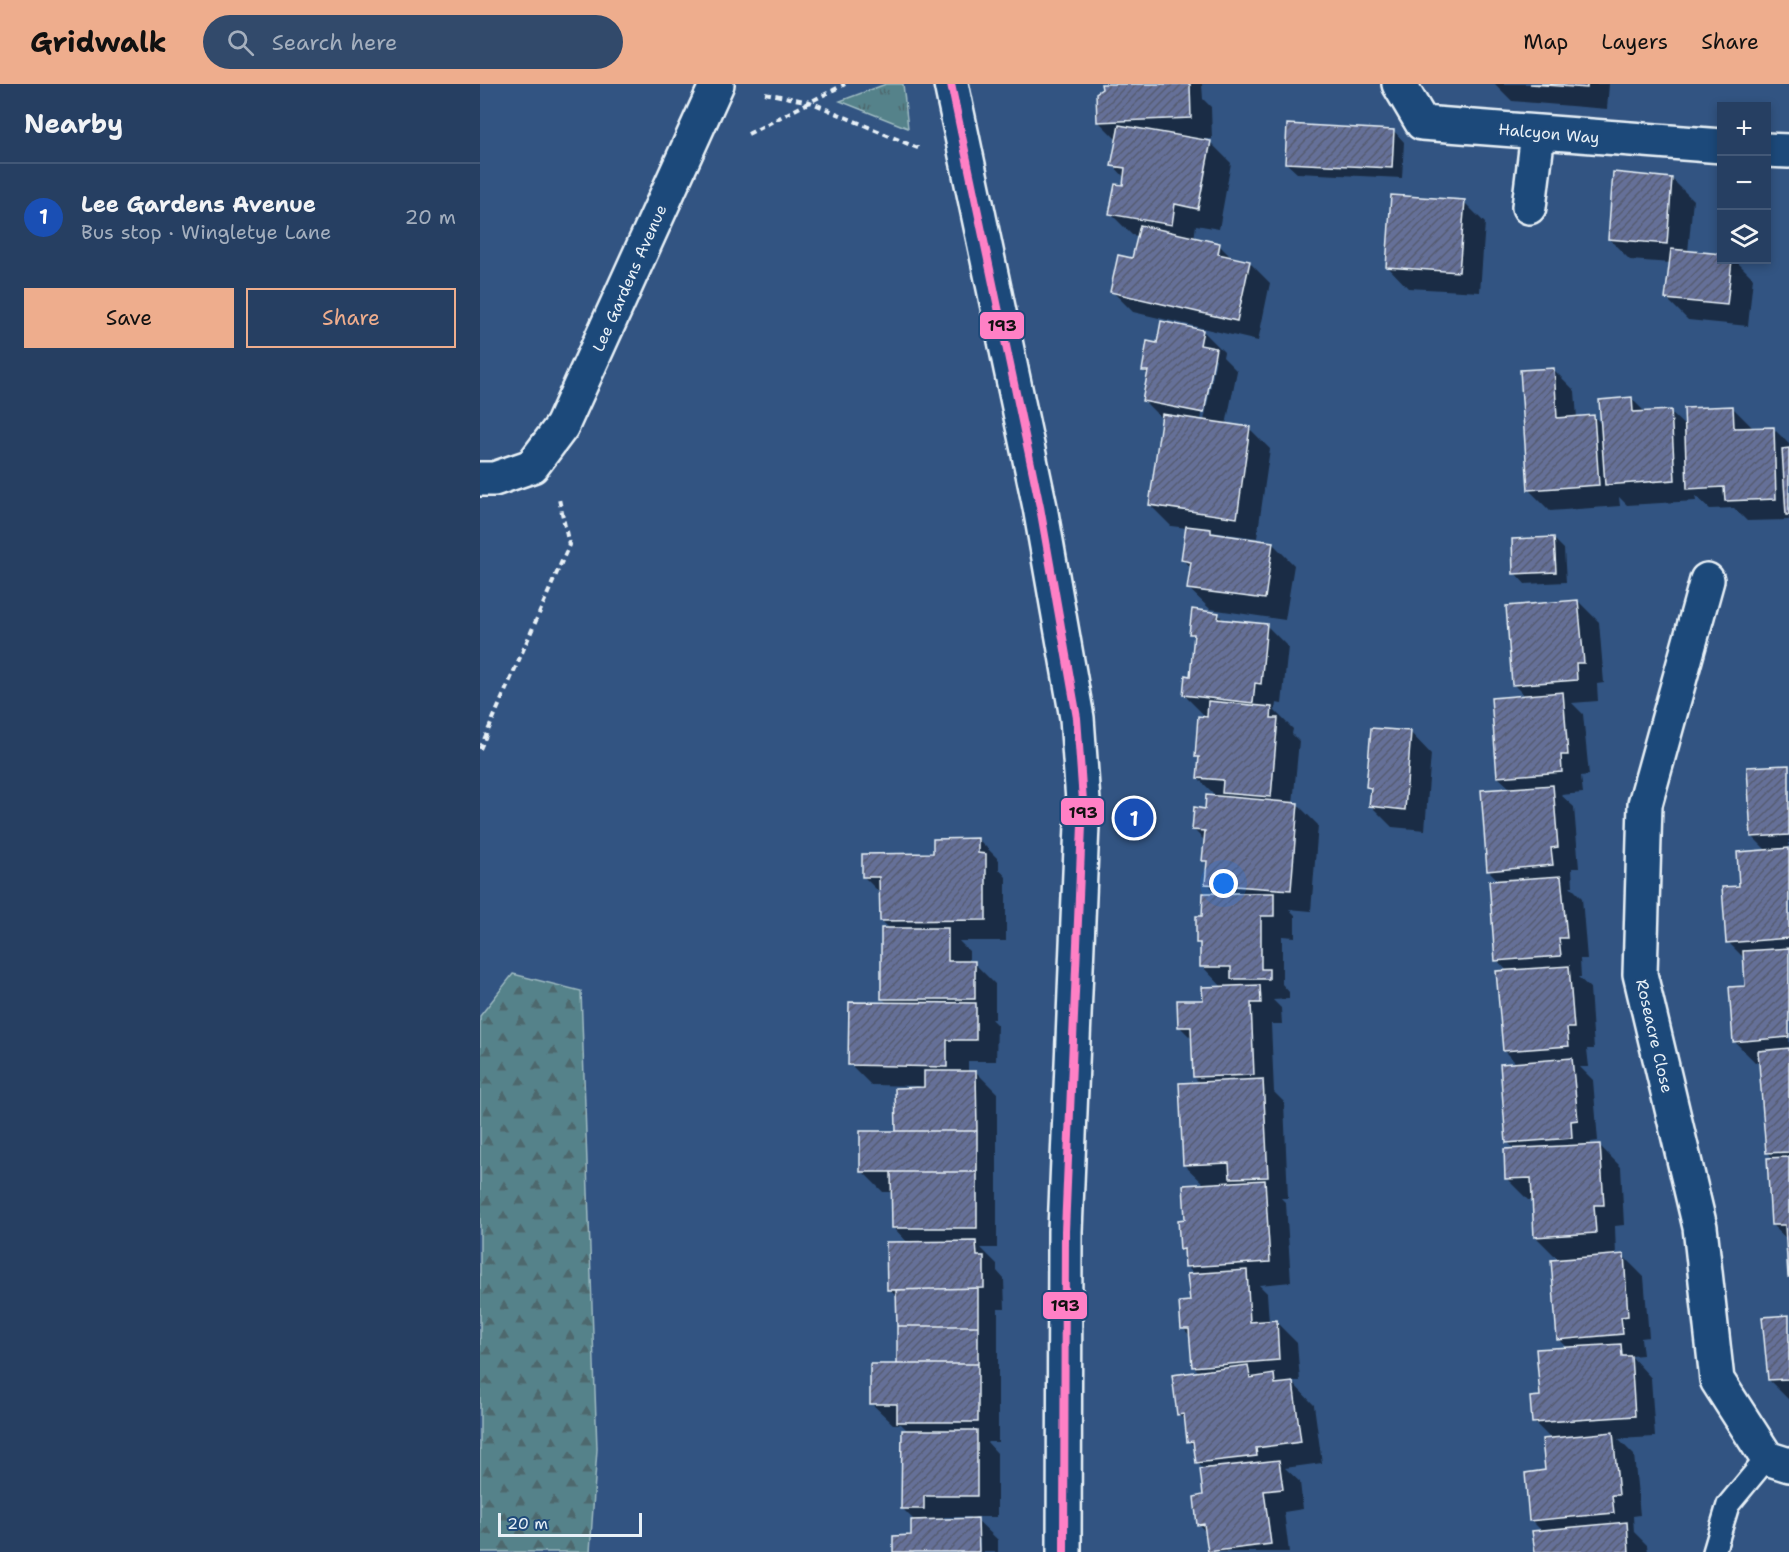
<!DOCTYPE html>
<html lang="en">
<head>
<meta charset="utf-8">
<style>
  body { margin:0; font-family:"Shantell Sans",sans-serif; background:#324a6b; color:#f1f3f6 }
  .controls { position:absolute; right:18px; top:18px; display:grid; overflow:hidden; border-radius:0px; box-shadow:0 3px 9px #0003 }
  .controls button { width:54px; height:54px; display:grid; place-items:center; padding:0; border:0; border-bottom:2px solid #425877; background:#263f62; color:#f1f3f6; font:30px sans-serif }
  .scale { position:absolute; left:18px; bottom:15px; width:144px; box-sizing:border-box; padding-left:6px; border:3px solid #e8f1f8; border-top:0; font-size:16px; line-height:21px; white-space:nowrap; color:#e8f1f8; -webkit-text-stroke:4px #1f4a7a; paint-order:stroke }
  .you { position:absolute; left:744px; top:800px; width:21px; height:21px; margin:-15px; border:4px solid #fff; border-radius:50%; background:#1a73e8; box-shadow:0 0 0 9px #1a73e833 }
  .badge { display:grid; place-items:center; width:39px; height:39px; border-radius:50%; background:#eead8d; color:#fff; font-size:20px; font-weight:700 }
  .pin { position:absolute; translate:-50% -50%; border:3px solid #fff; box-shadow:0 2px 6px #0006 }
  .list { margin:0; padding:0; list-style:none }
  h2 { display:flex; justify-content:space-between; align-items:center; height:78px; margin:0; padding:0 24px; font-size:26px }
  h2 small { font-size:20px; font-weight:400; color:#a4afbe }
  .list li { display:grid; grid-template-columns:39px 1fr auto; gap:18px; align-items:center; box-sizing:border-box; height:108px; padding:0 24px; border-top:2px solid #425877 }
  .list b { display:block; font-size:22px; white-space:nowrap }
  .list p { margin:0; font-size:20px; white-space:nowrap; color:#a4afbe }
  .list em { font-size:20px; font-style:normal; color:#a4afbe }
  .actions { display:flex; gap:12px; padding:18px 24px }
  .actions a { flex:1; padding:14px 0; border:2px solid #eead8d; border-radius:0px; text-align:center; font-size:21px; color:#eead8d }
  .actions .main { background:#eead8d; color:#111 }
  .icon { flex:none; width:33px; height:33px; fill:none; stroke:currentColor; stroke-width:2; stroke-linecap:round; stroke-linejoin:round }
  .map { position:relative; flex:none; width:1309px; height:1468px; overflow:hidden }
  header { display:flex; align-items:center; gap:36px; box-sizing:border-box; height:84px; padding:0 30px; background:#eead8d; color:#111 }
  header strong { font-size:28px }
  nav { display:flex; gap:33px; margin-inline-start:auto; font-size:21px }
  .search { width:420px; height:54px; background:#324a6b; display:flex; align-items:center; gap:15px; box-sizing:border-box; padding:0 21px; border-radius:33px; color:#a4afbe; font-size:22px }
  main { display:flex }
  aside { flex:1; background:#263f62 }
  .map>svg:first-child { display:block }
  .grass { fill:url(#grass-tufts); stroke:#9ebac1; stroke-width:1.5 }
  .forest { fill:url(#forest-firs); stroke:#9ebac1; stroke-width:1.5 }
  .shadow { fill:#0007; fill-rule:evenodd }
  .building { fill:url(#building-hatch); stroke:#e8f1f8; stroke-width:1.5 }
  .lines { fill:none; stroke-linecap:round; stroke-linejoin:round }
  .lane-casing { stroke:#e8f1f8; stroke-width:26 }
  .street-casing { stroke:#e8f1f8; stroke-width:38 }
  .secondary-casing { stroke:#e8f1f8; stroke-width:38 }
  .path { stroke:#e8f1f8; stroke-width:4; stroke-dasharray:6 4.5; stroke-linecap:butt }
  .lane { stroke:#1f4a7a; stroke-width:21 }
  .street { stroke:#1f4a7a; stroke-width:33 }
  .secondary { stroke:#1f4a7a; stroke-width:33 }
  .bus-1-casing { stroke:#1f4a7a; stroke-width:12 }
  .bus-1 { stroke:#ff80c5; stroke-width:8 }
  .labels { text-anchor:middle; stroke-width:4.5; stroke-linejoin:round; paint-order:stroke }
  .street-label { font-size:16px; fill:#e8f1f8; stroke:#1f4a7a }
  .line-badge { stroke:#1f4a7a; stroke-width:2 }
  .pale-badge-label { font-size:16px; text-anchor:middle; font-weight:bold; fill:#111 }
</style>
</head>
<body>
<header>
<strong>Gridwalk</strong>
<div class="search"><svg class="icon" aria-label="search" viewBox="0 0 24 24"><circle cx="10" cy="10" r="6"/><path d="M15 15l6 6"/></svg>Search here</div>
<nav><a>Map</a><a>Layers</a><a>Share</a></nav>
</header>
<main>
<aside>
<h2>Nearby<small></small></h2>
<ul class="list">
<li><span class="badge" style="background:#1a4fb4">1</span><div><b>Lee Gardens Avenue</b><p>Bus stop · Wingletye Lane</p></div><em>20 m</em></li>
</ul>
<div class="actions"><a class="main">Save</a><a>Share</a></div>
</aside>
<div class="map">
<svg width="1309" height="1468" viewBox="0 0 1309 1468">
  <defs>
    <pattern id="grass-tufts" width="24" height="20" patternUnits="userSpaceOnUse" patternTransform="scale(1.5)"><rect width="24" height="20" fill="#55828a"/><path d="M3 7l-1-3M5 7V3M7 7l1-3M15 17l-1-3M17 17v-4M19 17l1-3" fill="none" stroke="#4e686d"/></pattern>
    <pattern id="forest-firs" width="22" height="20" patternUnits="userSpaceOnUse" patternTransform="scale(1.5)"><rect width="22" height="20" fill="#55828a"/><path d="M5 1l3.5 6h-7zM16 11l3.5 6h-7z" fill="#4e686d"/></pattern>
    <pattern id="building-hatch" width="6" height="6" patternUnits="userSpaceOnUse" patternTransform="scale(1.5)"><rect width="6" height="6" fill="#657098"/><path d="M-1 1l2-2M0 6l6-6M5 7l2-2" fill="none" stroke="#565c71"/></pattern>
  </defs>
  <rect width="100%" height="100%" fill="#325482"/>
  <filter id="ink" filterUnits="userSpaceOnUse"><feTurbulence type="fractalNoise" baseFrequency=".0167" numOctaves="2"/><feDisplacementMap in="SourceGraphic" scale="12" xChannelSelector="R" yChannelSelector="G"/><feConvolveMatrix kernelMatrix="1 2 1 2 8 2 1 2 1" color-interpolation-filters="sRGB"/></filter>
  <g filter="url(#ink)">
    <path class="grass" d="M406,0h17l5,44 -68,-27z"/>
    <path class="forest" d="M33,890l68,17 16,458 -7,103h-110v-536z"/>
    <path class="shadow" d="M623,0h99l1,15 8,8 1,32h-9v2l7,1 21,21 -12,66 -23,-4 -2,14 25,6 14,14 16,3 21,21 -12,58 -125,-29 -21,-21 21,-31 5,-24 -6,-1 -21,-21 13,-27 1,-9 -12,-13 4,-25 -19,-19z
      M1015,0h114l-2,25 -95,-8z
      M914,47l10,11 -2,36 -105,-5 -11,-10z
      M1192,95l21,21 -5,52 34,8h13l18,18 -5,48 -60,-6 -21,-21 4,-36 -41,-3 -21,-21z
      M984,118l21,21 -5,69 -72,-4 -21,-22z
      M720,244l24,24 -1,5 14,14 -11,54 23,3 21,21 -13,89 -45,-6 3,4 58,8 21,21 -9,55 -75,-11 -22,-21 3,-20 -9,-9 5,-31 -16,-2 -21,-21 13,-85 -19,-19 5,-25 -6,-6 15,-25 41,-15zM733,272l3,3 -12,62 -3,-1z
      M1074,286l21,21 2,27 17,-2 8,9 30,-26 14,14 24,-1 17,16 45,-21 22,22 19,-1 16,16v76l-42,1 -13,-13 -24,1 -15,-14 1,6 -69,4 -8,-8 1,9 -70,5 -21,-21z
      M1073,454l11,11 2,33 -41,2 -10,-11z
      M1098,517l21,21 5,61 -7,1 1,17 -26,2 11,11 6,61 -8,1 2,17 -22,2 13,12 5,61h-7l1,18h-3l12,12 5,61h-7l1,18h-3l12,11 4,61h-7l2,18h-9l13,13 5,61 -7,1v4h9l21,21 3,58 -9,1 1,30h7l21,21 5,60 -8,1 2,17 -12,1 20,22 4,59 -37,2 16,16 6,60 -7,1 1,16 13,13 1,7h-112l-2,-20 8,-1 -11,-11 16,-48 4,-33 -17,-17 7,-25 28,-48 -10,-10v-79l-24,-24 -2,-36h-5l-21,-21 9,-29 -8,-7 9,-79 -13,-13 4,-79 -11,-12 3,-78 -12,-12 23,-81 -13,-12 27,-81 -11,-11z
      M738,530l7,8 42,4 21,21 -6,57 -6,-1 -1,8 18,18 -1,5 7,7 -6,63h4l21,21 -7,86 -22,-2 6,6v22l-13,-1v48l7,8v7l-16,1 8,8 1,16h-11l3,68 10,10 4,96h-7l5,5 5,79 -32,3 8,8 2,29h7l21,21 3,38h-9l23,24 8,58 -37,5 15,14 3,27 -19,3 5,40h-79l-3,-19 -9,-9 7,-28v-26l-8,-7 -2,-15 -6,-7 -3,-19 -8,-8 22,-41 -7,-7 -2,-29 -8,-9 8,-25 4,-28 -8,-8 -1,-13 -5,-4 -1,-29h7l18,-36 -21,-20 17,-81 -7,-7 -1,-37 -14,-14 26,-25 18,-13 -21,-22v-20l-5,-4 7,-25 14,-23 -11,-11 1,-18 -4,-4 2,-19 -13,-13 14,-19 11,-12 -20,-20 2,-18 -4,-3 12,-38 -24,-24 7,-18 4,-39 -4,-5z
      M930,648l21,22 -6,76 -33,-3 -21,-21 1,-15 -4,-4z
      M1309,683v498l-1,-25 -16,-15 2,-66 -6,-6 -7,-91h-6l-21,-21 13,-54 -2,-28 -17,-17 13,-54 26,-37 -15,-15 -3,-67z
      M498,755l21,21v9l7,8v64h-47l10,10v12h5l21,21v35h-4l6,6 -1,36h-28v11h8l21,21v155h-16l16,16v7l7,8 1,30h-7v133h-11l10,11v64h-23l24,23v12h-18v-13h-3v13h-82v-14l18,-1 2,-16 -12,-12 5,-78 -7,-7h-8l-22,-21 28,-37 -1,-68 -9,-9 20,-45 -16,-17v-35h-10l-21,-21 35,-38 23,-47 -49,-1 -21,-21 38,-60 -6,-6 9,-68 -10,-10v-26l-17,-17zM464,1433h26v2l-26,1z
      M1309,1232v84l-20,-20 -5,-61z"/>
    <path class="building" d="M621,0h89l1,34 -94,4 -1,-29 6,-4z
      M1050,0h57v4z
      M807,40l107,6 -2,38 -107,-5z
      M639,41l92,16 -13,68 -23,-5 -3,21 -63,-11 6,-30 8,1 2,-17 -14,-2z
      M1133,88l59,6 -5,66 -59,-5z
      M911,111l74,5 -6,72 -73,-5z
      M660,141l80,18 -2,11 32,7 -13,60 -127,-29 8,-37 14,3z
      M1191,165l51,5v6h10l-5,45 -62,-6z
      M681,237l42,9 -3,15 16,3 -12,65 -62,-12 6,-30h-6l5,-30 10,2z
      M1074,284l3,50 37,-3 5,70 -71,5 -8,-120z
      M1152,313l1,15 38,-2 4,70 -70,5 -6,-85z
      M1253,322l1,22 40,-1 2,72 -51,2 -1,-14 -37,2 -3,-81z
      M682,330l88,13 -13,91 -88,-13z
      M1309,364v67h-3l-4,-66z
      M706,442l25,3v4l62,9 -8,57 -78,-10 4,-27 -10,-2z
      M1074,453l2,35 -43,2 -1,-35z
      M1098,516l6,63h-8l1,17 -65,5 -6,-79z
      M712,525l27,4 -1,6 49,5 -6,60 -6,-1 -2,20 -70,-8 2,-20 5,1 4,-42h-5z
      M1083,608l5,63h-7l1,17 -65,5 -6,-79z
      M728,617l64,6 -1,11h7l-7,79 -49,-4 1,-13 -26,-2 2,-21h-4l3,-41 9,1z
      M891,644l40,3 -6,79 -36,-4 2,-18 -5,-1z
      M1309,681v70l-38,2 -4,-70z
      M1073,701l5,62 -7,1 2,17 -66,6 -6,-81z
      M726,711l92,8 -7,87 -86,-6 2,-23h-5l3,-30 -13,-1 2,-23 11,2z
      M498,754v15l8,1v66l-106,1 -1,-44h-17v-23l71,-1v-14z
      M1309,764v90l-63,5 -4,-56 17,-1 -2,-34z
      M1081,792l6,62h-8l2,18 -66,5 -6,-80z
      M723,809h71v23h-13v53h8v10h-38v-12h-31v-24h-4v-27h6z
      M401,844h67v33h27v38h-94z
      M1309,864v89l-56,5 -4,-55 16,-1 -2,-35z
      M1089,882l5,62h-7l2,18 -66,5 -7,-80z
      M780,901l1,18h-10l3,72 -61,2 -2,-50h-13l-1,-27h26l-1,-13z
      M369,918l127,1v37h-29v27l-99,-2z
      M1309,964v104l-23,1 -8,-102z
      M1092,974l6,62 -7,1 1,17 -66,5 -6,-79z
      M444,987h52l1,60h-81l-1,-43 29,-1z
      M783,995l5,98 -38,1 -1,-15 -46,2 -4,-82z
      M380,1047h117v41h-117z
      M1120,1060l4,61h-10l2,28 -62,4 -3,-59 -26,1 -1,-30z
      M1309,1073v120h-1l-3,-52h-14l-4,-67z
      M411,1088h86v56h-85z
      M785,1096l5,82 -85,5 -1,-18 -4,1 -2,-30 7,-1 -2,-34z
      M496,1157l1,15h7v32l-97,2 -1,-48z
      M1144,1170l4,62 -7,1 2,17 -66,6 -6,-80z
      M767,1186l3,52 27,-2 2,40 -87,7 -3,-38h-8l-2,-27 11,-1 -3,-27z
      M498,1204v38h-81l-1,-36z
      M1309,1231v64l-21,1 -6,-63z
      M417,1242h81v38h-81z
      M1141,1260l1,12h9l4,60 -103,7 -2,-26 10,-1 -4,-47z
      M390,1280h108v58h-81v-18h-27z
      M768,1281l2,13 24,-4 1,10 18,-2 8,60 -45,6 1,8 -61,7 -3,-22 -6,1 -3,-28 -7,1 -5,-40z
      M422,1346h75v66h-53v13h-23z
      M1133,1348l6,63h-7l2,18 -85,8 -4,-48 20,-3 -3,-31z
      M799,1376l4,29 -19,2 7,53 -63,8 -4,-28 -7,1 -3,-28 9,-2 -3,-26z
      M498,1434l1,34h-86v-16l18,-1v-15z
      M1147,1438l2,30h-94l-3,-21z"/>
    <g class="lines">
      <defs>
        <path id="lane" d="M1234,1468l14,-47 39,-47"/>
        <path id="street" d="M919,0l23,39 300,23
          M1286,66l23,1
          M1049,123l9,-74
          M0,395h14l38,-13 30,-40 155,-342
          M1227,496l-62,224 -5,170 60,253 17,153 50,78 22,7"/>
        <path id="secondary" d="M471,0l89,423 37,211 6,83 -18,430 -1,321"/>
      </defs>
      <use href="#lane" class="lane-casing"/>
      <use href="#street" class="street-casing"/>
      <use href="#secondary" class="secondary-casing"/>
      <path class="path" d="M285,9l45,9 110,47
        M268,50l97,-50
        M0,665l89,-204 -10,-46"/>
      <use href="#lane" class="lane"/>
      <use href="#street" class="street"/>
      <use href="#secondary" class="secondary"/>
      <defs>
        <path id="bus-1" d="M471,0l89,423 37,211 6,83 -18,430 -1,321"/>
      </defs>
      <use href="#bus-1" class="bus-1-casing"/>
      <use href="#bus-1" class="bus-1"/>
    </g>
  </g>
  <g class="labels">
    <g class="street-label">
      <text transform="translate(1069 49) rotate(5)" y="6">Halcyon Way</text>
      <text transform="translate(149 194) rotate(-66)" y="6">Lee Gardens Avenue</text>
      <text transform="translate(1175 952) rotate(77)" y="6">Roseacre Close</text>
    </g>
  </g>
  <g class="line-badge">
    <rect x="499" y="227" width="46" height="29" rx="6" fill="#ff80c5"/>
    <rect x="580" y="713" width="45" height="29" rx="6" fill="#ff80c5"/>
    <rect x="562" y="1207" width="46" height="29" rx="6" fill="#ff80c5"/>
  </g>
  <g class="pale-badge-label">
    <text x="522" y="247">193</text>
    <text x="603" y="734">193</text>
    <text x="585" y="1227">193</text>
  </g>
</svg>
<div class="controls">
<button>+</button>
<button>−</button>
<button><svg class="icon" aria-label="layers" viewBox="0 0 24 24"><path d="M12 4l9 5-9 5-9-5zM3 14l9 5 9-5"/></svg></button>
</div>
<div class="scale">20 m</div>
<div class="you"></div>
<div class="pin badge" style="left:654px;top:734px;background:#1a4fb4">1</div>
</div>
</main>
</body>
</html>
